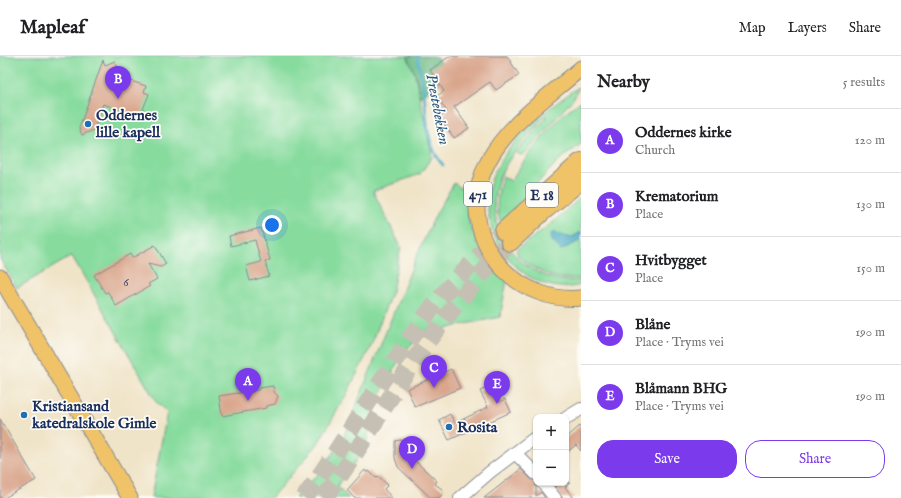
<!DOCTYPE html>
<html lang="en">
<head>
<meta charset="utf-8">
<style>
  body { margin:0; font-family:"IM FELL English",serif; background:#f2f2f2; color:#202124 }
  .controls { position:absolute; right:12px; bottom:12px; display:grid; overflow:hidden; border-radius:8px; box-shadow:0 1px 3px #0004 }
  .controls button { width:36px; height:36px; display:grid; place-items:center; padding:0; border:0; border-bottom:1px solid #e0e0e0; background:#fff; color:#202124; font:20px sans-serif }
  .you { position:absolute; left:272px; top:169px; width:14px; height:14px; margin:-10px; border:3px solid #fff; border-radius:50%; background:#1a73e8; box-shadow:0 0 0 6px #1a73e833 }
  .badge { display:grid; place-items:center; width:26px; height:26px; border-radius:50%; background:#7c3aed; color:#fff; font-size:13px; font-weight:700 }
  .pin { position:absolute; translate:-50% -33px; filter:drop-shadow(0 1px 2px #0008) }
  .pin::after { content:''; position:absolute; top:21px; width:14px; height:12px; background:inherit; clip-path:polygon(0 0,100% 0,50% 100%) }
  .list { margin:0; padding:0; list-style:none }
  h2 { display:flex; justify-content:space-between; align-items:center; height:52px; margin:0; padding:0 16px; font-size:17px }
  h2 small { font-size:13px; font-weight:400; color:#757577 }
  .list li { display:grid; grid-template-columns:26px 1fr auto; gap:12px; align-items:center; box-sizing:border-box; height:64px; padding:0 16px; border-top:1px solid #e0e0e0 }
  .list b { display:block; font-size:15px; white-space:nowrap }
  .list p { margin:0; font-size:13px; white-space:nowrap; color:#757577 }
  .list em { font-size:13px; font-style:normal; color:#757577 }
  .actions { display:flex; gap:8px; padding:12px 16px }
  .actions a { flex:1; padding:9px 0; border:1px solid #7c3aed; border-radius:16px; text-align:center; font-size:14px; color:#7c3aed }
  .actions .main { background:#7c3aed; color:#fff }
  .map { position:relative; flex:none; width:581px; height:442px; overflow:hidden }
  header { display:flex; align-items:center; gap:24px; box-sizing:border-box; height:56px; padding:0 20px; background:#fff; border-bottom:1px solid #e0e0e0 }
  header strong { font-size:19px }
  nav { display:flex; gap:22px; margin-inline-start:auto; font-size:14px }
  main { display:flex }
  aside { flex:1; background:#fff }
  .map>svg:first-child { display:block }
  .green { fill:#86db9d; stroke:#50857e }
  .forest { fill:#6cbb84; stroke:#447571 }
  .water { fill:#46abc5; stroke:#306d92 }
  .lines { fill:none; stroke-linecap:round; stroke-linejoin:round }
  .stream { stroke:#46abc5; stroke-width:3 }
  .building { fill:#d9a58b }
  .highway-tunnel { stroke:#c5c0b3; stroke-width:18; stroke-dasharray:18 9; stroke-linecap:butt }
  .minor-casing { stroke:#868a93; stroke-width:14 }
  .major-casing { stroke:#868a93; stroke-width:17 }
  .highway-casing { stroke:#868a93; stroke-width:20 }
  .minor { stroke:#fff; stroke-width:12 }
  .major { stroke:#f1c369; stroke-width:15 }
  .highway { stroke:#f1c369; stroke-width:18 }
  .poi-dot { fill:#1f6fb2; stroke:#fdfcf7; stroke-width:1.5 }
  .labels { text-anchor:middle; stroke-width:3.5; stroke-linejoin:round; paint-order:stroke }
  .number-label { font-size:13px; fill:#4a4c69 }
  .shield { fill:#fdfcf7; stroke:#5f6c8c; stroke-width:1 }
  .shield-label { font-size:14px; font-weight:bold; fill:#1b2f5e }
  .poi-label { font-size:15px; font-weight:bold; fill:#1b2f5e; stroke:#fdfcf7; text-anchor:start }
  .water-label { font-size:16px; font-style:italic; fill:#2a5a82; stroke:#fdfcf7 }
</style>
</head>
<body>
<header>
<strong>Mapleaf</strong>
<nav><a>Map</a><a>Layers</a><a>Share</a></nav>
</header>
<main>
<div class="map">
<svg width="581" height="442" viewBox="0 0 581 442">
  <rect width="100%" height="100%" fill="#fdfcf7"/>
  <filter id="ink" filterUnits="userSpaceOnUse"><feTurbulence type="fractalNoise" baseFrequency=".025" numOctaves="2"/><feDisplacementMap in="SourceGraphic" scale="8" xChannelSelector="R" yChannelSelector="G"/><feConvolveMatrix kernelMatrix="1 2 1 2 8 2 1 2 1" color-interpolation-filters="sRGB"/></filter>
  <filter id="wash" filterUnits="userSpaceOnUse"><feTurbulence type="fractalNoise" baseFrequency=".012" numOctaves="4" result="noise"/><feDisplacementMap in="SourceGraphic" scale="16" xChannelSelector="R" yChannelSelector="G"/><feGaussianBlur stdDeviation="0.9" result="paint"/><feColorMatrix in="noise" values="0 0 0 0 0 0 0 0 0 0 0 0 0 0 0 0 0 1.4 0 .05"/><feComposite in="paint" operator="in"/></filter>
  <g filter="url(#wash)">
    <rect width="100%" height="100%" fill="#f0e4c8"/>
    <path class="green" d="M0,0h411l21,101 -12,17 -47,17 28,56 -9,44 -21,55 -27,53 -27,46 -46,53h-120l16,-86 -11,-10 -84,-146 -55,32 -17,-29z
      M579,31l-6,12 -48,54 -4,2 -5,-2 32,-37 -5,2c-16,19 -35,38 -44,61 -20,53 28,108 82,101v5c-57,15 -107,-52 -90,-104 12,-36 57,-74 88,-94z
      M581,46v42l-23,17 -57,62c-7,-14 -3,-33 2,-47l8,5c11,-19 50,-72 70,-79z
      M454,127l12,9 3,30 9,23 29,35 -7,37 -44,9 -35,11 -18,15 -30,58 -7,37 -29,39 12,12h-54l22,-23 24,-32 78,-193 18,-38z
      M581,141v35l-11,6 -6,-1 -3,13 20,-10v38c-26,3 -45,-6 -64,-23l1,-1 -2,-4 36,-27z"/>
    <path class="forest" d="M407,0h28l13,16 12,-3 -40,28 -4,-21z"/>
    <path class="water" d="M555,176c10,5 17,8 26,0v8l-20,10 -9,-9 -1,-7z"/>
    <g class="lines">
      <path class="stream" d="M417,0c2,10 5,20 6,31 4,24 2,59 20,78"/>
    </g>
    <g id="blocks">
      <path class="building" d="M450,0h57l12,19 -23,15 -6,-8 -36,25 15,21 -15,10 -15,-21 8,-5 -10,-16 7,-5 -14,-21z
        M103,4l2,5 10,-4 7,17 24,8 -2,6 5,2 -9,23 -37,-13 -9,26 -12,5 -3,-7z
        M261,172l9,32 -5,1 4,15 -19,5 -4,-15 15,-4 -6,-22 -24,6 -2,-10z
        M155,189l11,19 -5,3 -13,-3 9,15 -9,5 2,2 -34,20 -8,-14 -3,1 -11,-18 36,-21 2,4z
        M451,313l9,19 -45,19 -8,-18z
        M493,329l7,17 5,-3 6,13 -62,28 -10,-20 11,-6 5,9 33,-16 -8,-16z
        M273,330l1,6 4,4 -3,8 -9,2v2l-44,8 -3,-20 39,-6 1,-2z
        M0,363l36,61 -32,18h-4z
        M581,369v26l-5,-6 -10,8v-15z
        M400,384l6,1 2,13 2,-1 3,6 24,22 -2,3 7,5 1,4 -4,5h-8l-33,-31 -3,-9v-17z
        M521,413l10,10 5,2v15l5,-4 4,6h-61z
        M365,414l2,3 2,-2 7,7 2,-2 10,9 -4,4 8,9h-38l-7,-8z
        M553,427h17l-5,4 9,11h-12z"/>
    </g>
  </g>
  <g filter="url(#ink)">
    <use href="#blocks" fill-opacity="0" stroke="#868a93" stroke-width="1"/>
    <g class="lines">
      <path class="highway-tunnel" d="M304,442c43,-59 79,-123 122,-182 23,-31 51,-58 78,-85
        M324,442c32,-43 58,-89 87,-133 29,-43 64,-84 99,-123"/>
      <defs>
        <path id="minor" d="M566,362l15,-9
          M515,397l21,21
          M543,427l12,15
          M460,442l30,-26 46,-35"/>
        <path id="major" d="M581,12c-44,39 -114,82 -103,151 3,19 12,37 26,51 20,20 49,31 77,28
          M0,221l130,221"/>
        <path id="highway" d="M504,175l77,-69
          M510,186l32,-30 39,-32"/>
      </defs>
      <use href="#minor" class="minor-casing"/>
      <use href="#major" class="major-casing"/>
      <use href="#highway" class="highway-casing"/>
      <use href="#minor" class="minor"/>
      <use href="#major" class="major"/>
      <use href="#highway" class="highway"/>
    </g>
  </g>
  <g class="poi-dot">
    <circle cx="88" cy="68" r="4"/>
    <circle cx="24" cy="359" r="4"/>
    <circle cx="449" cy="371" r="4"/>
  </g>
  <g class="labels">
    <g class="number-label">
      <text x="126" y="230">6</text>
    </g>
    <g class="shield">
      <rect x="464" y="126" width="28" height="24" rx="3"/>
      <rect x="526" y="127" width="32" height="24" rx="3"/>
    </g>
    <g class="shield-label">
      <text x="478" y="143">471</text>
      <text x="542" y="144">E 18</text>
    </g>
    <g class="poi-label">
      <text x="96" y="64">Oddernes<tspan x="96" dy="17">lille kapell</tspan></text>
      <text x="32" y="355">Kristiansand<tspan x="32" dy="17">katedralskole Gimle</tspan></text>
      <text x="457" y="376">Rosita</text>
    </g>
    <g class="water-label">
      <text transform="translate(439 53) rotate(79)" y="6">Prestebekken</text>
    </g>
  </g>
</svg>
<div class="controls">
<button>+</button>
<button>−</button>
</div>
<div class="you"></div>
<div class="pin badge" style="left:248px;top:345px">A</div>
<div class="pin badge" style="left:118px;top:43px">B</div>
<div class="pin badge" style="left:434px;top:332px">C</div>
<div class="pin badge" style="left:412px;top:413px">D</div>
<div class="pin badge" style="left:497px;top:348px">E</div>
</div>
<aside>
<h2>Nearby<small>5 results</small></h2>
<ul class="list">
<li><span class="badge">A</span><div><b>Oddernes kirke</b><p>Church</p></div><em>120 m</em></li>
<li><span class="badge">B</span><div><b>Krematorium</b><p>Place</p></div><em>130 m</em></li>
<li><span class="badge">C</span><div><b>Hvitbygget</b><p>Place</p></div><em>150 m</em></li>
<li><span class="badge">D</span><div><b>Blåne</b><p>Place · Tryms vei</p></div><em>190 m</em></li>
<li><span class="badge">E</span><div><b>Blåmann BHG</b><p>Place · Tryms vei</p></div><em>190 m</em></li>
</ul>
<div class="actions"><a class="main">Save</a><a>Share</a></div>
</aside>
</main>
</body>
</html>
